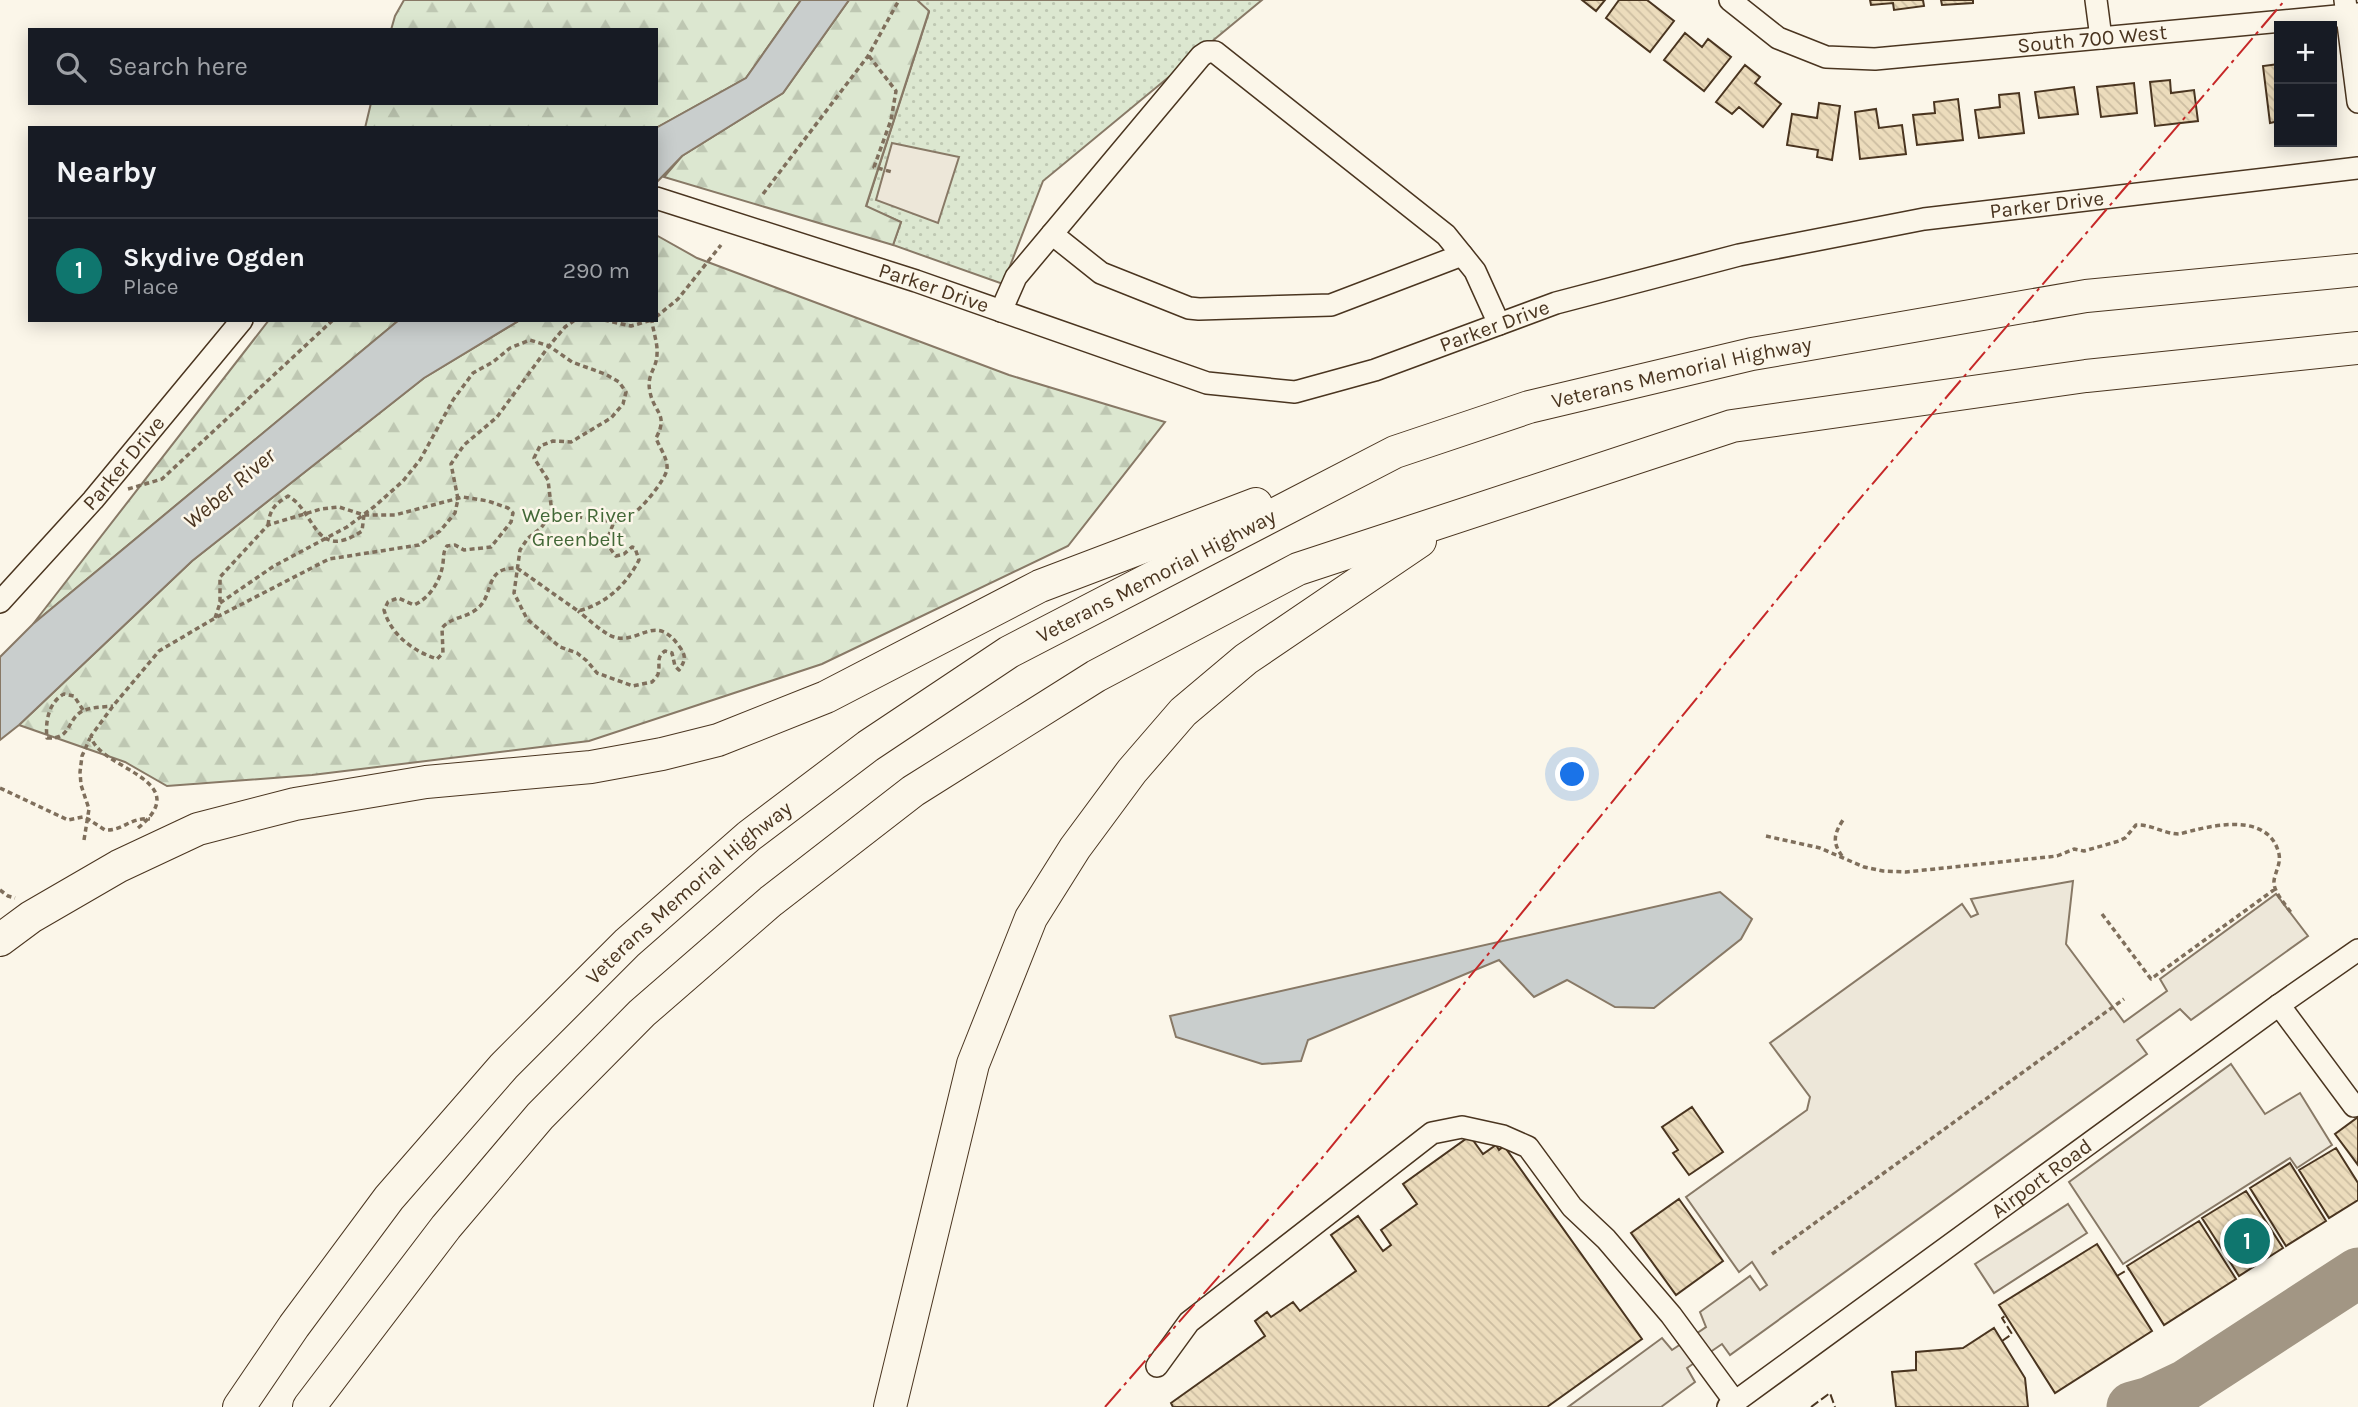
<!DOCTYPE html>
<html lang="en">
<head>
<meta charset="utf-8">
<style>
  body { margin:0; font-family:Karla,sans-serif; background:#242831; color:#f1f3f6 }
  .controls { position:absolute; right:21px; top:21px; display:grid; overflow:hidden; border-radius:0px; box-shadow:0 4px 18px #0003 }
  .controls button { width:63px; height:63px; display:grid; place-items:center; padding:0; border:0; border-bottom:2px solid #363941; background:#171b24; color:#f1f3f6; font:35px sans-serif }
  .you { position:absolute; left:1573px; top:775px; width:24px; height:24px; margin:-18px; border:5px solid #fff; border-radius:50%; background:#1a73e8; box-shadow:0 0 0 10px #1a73e833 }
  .badge { display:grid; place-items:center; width:46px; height:46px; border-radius:50%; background:#0f766e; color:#fff; font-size:23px; font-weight:700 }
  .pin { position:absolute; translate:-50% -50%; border:4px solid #fff; box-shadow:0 2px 7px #0006 }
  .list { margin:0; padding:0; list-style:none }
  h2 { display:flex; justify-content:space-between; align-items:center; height:91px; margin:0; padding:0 28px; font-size:30px }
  h2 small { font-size:23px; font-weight:400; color:#9ea1a6 }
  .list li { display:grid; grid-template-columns:46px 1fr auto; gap:21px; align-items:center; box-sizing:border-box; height:105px; padding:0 28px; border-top:2px solid #363941 }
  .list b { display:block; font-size:26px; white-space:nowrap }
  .list p { margin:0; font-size:23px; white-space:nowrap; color:#9ea1a6 }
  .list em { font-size:23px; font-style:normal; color:#9ea1a6 }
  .icon { flex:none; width:38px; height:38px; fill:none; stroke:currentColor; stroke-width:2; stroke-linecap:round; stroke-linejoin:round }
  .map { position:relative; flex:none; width:2358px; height:1407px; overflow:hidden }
  .search { position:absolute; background:#171b24; box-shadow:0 4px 18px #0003; left:28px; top:28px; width:630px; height:77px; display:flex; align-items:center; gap:18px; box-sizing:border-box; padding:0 24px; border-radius:0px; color:#9ea1a6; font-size:26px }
  .panel { position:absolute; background:#171b24; box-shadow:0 4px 18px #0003; left:28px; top:126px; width:630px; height:196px; border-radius:0px }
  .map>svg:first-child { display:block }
  .grass { fill:url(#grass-dots); stroke:#887966; stroke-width:2 }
  .forest { fill:url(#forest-firs); stroke:#887966; stroke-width:2 }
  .parking { fill:#ede7d9; stroke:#887966; stroke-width:2 }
  .water { fill:#c9cecd; stroke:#887966; stroke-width:2 }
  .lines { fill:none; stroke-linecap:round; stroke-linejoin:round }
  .taxiway { stroke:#a29684; stroke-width:51 }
  .building { fill:url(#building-back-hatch); stroke:#4a3520; stroke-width:2 }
  .minor-casing { stroke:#4a3520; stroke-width:24 }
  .highway-casing { stroke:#4a3520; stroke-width:34 }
  .path { stroke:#7f6f5c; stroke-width:3.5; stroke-dasharray:5 3.5; stroke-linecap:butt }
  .minor { stroke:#fbf6e9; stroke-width:21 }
  .highway { stroke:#fbf6e9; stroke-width:32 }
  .fence { stroke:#4a3520; stroke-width:2; stroke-dasharray:9 3.5; stroke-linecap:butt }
  .power { stroke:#c62828; stroke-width:2; stroke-dasharray:24 5 3.5 5; stroke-linecap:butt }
  .labels { text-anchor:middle; stroke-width:5; stroke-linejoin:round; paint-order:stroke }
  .street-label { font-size:21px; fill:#4a3520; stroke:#fbf6e9 }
  .park-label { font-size:21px; fill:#436837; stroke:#fbf6e9 }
  .water-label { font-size:23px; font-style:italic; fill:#4a3520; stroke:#fbf6e9 }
</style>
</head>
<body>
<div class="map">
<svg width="2358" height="1407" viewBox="0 0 2358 1407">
  <defs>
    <pattern id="grass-dots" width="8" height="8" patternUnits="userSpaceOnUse" patternTransform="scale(1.75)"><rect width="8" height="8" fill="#dce7d0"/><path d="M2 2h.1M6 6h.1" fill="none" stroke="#bec7b2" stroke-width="1.8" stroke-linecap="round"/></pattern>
    <pattern id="forest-firs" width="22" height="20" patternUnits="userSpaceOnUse" patternTransform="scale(1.75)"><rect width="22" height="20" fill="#dce7d0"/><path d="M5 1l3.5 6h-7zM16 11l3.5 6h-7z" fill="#bec7b2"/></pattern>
    <pattern id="building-back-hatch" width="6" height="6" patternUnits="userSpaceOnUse" patternTransform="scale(1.75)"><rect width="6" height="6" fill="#ecdcbc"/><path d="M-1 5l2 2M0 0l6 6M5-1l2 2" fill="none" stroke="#ccbda1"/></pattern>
  </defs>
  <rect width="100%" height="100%" fill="#fbf6e9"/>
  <path class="grass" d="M917,0h345l-219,181 -40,103 -110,-39 8,-23 -35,-15 63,-195z"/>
  <path class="forest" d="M404,0h397l-55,78 -90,50h-291l6,-25h285v-73h-265l4,-14z
    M849,0h68l12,11 -63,195 35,16 -8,23 -229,-68 18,-21 101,-63z
    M656,235l41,23 312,117 156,47 -97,124 -246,118 -233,77 -277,34 -145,11 -42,-24 -106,-37 173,-164 232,-183 96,-58h136z
    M269,320h130l-366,304z"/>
  <path class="parking" d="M892,143l67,14 -21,66 -62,-23z
    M2073,881l-7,63 58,78 43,-31 -7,-12 116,-85 32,42 -117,84 -11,-11 -43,31 10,14 -417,301 -8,-11 -35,24 8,14 -34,25h-93l94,-69 10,12 34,-23 -6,-15 50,-36 10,14 7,-5 -15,-23 -13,10 -53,-75 121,-87 3,-13 -40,-54 192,-139 9,13 7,-3 -7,-15z
    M2231,1064l34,50 35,-21 32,52 -35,23 -7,-10 -167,106 -54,-82z
    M2068,1204l19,29 -93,60 -19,-29z"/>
  <path class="water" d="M801,0h48l-66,93 -101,63 -26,27v-55l90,-50z
    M399,320h121l-96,58 -232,183 -173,164 -19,15v-83l33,-33z
    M1720,892l32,27 -11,20 -87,69 -39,-1 -48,-27 -33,17 -35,-37 -191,80 -7,21 -39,3 -86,-27 -6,-21z"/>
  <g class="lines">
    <path class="taxiway" d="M2132,1407l18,-5 36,-17 172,-112"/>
  </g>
  <path class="building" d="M1582,0h23l-9,11z
    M1619,0h28l27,21 -24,31 -44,-34z
    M1870,0h53l1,6 -30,4 -1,-7 -22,2z
    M1941,0h32v3l-31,2z
    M1685,33l17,14 6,-8 23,18 -27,34 -40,-31z
    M2279,64v57l-9,2 -7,-57z
    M1745,65l15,12 -5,6 26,21 -18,23 -24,-20 -7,7 -16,-12z
    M2170,80l1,13 23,-3 4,31 -43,5 -5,-44z
    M2134,83l3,30 -36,4 -4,-30z
    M2074,87l4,27 -39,4 -4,-26z
    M2019,93l5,40 -45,5 -4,-28 25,-3 -1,-12z
    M1958,99l5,41 -46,5 -4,-30 22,-2 -1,-11z
    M1819,103l21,3 -8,54 -15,-3 1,-7 -31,-5 5,-31 25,4z
    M1876,109l3,19 23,-3 4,29 -46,5 -5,-47z
    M1692,1107l31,45 -34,23 -16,-22 5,-3 -16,-23z
    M2358,1117v48l-23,-31z
    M1470,1136l13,18 13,-9 3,5 5,-4 138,193 -95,68h-374l-2,-4 94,-67 -10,-15 12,-9 4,5 22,-15 7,9 56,-40 -25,-36 27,-19 25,35 8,-6 -10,-15 36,-26 -14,-20z
    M2336,1148l22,35v17l-29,18 -30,-48z
    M2290,1163l36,58 -40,25 -36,-58z
    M2246,1191l37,57 -44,28 -37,-58z
    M1679,1199l44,62 -47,34 -45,-62z
    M2199,1221l37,58 -72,46 -37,-59z
    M2097,1244l55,87 -97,62 -56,-88z
    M1994,1328l31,50 3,29h-132l-4,-35 24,-2v-18l47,-4z"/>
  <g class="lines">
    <defs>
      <g id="minor">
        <path id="s1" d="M1730,0l48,38 48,19 49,2 483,-45"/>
        <path d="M2096,0l5,38"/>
        <path d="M2345,0l13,102"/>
        <path id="s2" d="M656,198l260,83 291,102 88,9 80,-22 181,-67 183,-48 185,-36 434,-51"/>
        <path d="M1052,234l49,39 88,35 10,1 132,-4 131,-50"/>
        <path d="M1001,311l15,-34 26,-31 159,-190 6,-4h8l231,183 29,36 24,53"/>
        <path id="s3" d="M0,602l93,-102 149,-180"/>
        <path d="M2279,1005l75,101"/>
        <path d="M1157,1366l32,-44 243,-189 30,-6 41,9 25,11 44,60 34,32 65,76 64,87"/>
        <path id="s4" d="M1728,1407l551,-402 79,-55"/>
      </g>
      <g id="highway">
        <path d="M0,940l31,-23 88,-51 79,-37 97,-25 131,-22 165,-15 71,-13 56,-14 108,-43 214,-111 216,-82"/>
        <path id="s5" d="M239,1407l55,-81 95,-128 115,-132 123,-123 122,-107 119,-90 141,-94 386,-200 134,-45 223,-53 334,-58 272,-26"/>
        <path d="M309,1407l137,-180 94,-111 102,-103 129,-112 142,-110 183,-115 202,-107 434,-143 354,-50 272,-28"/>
        <path d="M890,1407l83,-343 58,-146 44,-70 57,-77 51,-59 63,-53 174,-118"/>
      </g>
    </defs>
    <use href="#minor" class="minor-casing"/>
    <use href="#highway" class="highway-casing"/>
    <path class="path" d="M869,56l27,35 -5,29 -17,47 18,5
      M763,194l105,-138 31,-56
      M656,317l22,-18 43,-54
      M604,320l27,6 21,-6
      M128,489l34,-10 171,-159
      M552,513l62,9
      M268,525c2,-16 7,-21 20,-29 28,15 26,67 74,35l2,-16
      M220,603l54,-37 73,-39 28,-21 28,-25 17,-21 33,-60 20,-27 20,-11 17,-14 20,-8 19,6 23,16 33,12 14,8 7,10 -3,12 -12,14 -40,24 -18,-1 -13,5 -6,12 14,22 4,33 -11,15 -13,10 -8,12 -6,43 13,26 33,28 17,6 10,8 10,12 36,13 19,-4c2,-2 5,-5 6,-8 3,-10 -3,-16 7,-23l7,2 3,13 4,4c7,-10 7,-15 0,-24 -24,-34 -40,-1 -65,-9 -10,-3 -27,-19 -36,-26
      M215,618l5,-15v-26l48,-52 53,-16 18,-2 25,8h31l68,-18 25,4 20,7 5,5 -2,9 -20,25 -27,3 -9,-5 -8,1c-4,6 -3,9 -4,17 -2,17 -13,35 -29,42l-16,-7 -10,4 -4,8c7,25 29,41 53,49l6,-6 -1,-25c9,-11 24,-10 35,-19 18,-14 6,-42 40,-41l61,43c28,-7 48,-26 61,-51l-4,-12 -3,-1 -8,7 -8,2c-12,-13 -8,-19 -2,-34 6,-3 14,-5 20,-9 9,-6 32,-34 33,-44 1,-11 -8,-22 -11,-31 13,-24 -2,-25 -6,-46 -4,-18 7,-23 7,-38 1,-10 -4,-23 -5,-33
      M83,710l-9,-14 -10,-2c-15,8 -19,27 -17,44 26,2 19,-21 38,-28 8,-3 19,-3 28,-4
      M0,788l68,32 15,-3 5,2 17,11c18,1 25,-13 45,-11
      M138,828c60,-49 -41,-59 -47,-92l22,-30 46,-55 56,-33 114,-59 90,-14 21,-14 15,-18 3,-14 -7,-35 13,-19 33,-28 52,-71 16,-19 10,-7
      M1766,836l54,12 44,19 19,4 23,1 151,-16 17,-7 10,2 35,-10 6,-3 11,-13c15,-1 28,9 43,9 5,-1 11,-3 16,-4 29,-7 75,-14 84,24 2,10 -4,18 -5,27 -1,11 12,24 18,33
      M84,840l5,-31 -8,-24 -1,-13 2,-16 8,-18
      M1842,856c-10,-14 -8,-22 1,-36
      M0,890l8,6 7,2
      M2102,914l49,65 124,-90
      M1772,1254l352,-255"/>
    <use href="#minor" class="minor"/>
    <use href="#highway" class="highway"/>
    <path class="fence" d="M2117,1276l12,-7
      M2002,1341l10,-7 -10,-16 3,-2
      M1811,1407l19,-14 5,14"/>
    <path class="power" d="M1105,1407l217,-249 524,-643 439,-515"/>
  </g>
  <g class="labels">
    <g class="street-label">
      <text dy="7" stroke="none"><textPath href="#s1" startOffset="380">South 700 West</textPath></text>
      <text dy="7" stroke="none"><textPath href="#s2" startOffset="1447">Parker Drive</textPath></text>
      <text dy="7" stroke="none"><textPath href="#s2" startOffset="292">Parker Drive</textPath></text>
      <text dy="7" stroke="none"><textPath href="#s2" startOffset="880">Parker Drive</textPath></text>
      <text dy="7" stroke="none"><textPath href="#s5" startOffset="1820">Veterans Memorial Highway</textPath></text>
      <text dy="7" stroke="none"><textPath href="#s3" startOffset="186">Parker Drive</textPath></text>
      <text dy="7" stroke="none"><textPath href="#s5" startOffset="1253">Veterans Memorial Highway</textPath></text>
      <text dy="7" stroke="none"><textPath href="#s5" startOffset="686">Veterans Memorial Highway</textPath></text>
      <text dy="7" stroke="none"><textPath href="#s4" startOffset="388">Airport Road</textPath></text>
    </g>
    <g class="park-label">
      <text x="578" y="522">Weber River<tspan x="578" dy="24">Greenbelt</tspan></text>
    </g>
    <g class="water-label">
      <text transform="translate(229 488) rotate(-40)" y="8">Weber River</text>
    </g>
  </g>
</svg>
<div class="controls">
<button>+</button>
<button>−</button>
</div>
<div class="you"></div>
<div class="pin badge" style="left:2247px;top:1241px">1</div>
<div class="search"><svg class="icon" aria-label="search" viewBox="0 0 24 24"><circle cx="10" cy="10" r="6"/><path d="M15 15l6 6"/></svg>Search here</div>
<section class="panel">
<h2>Nearby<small></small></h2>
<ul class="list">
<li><span class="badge">1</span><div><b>Skydive Ogden</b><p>Place</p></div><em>290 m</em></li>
</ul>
</section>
</div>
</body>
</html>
